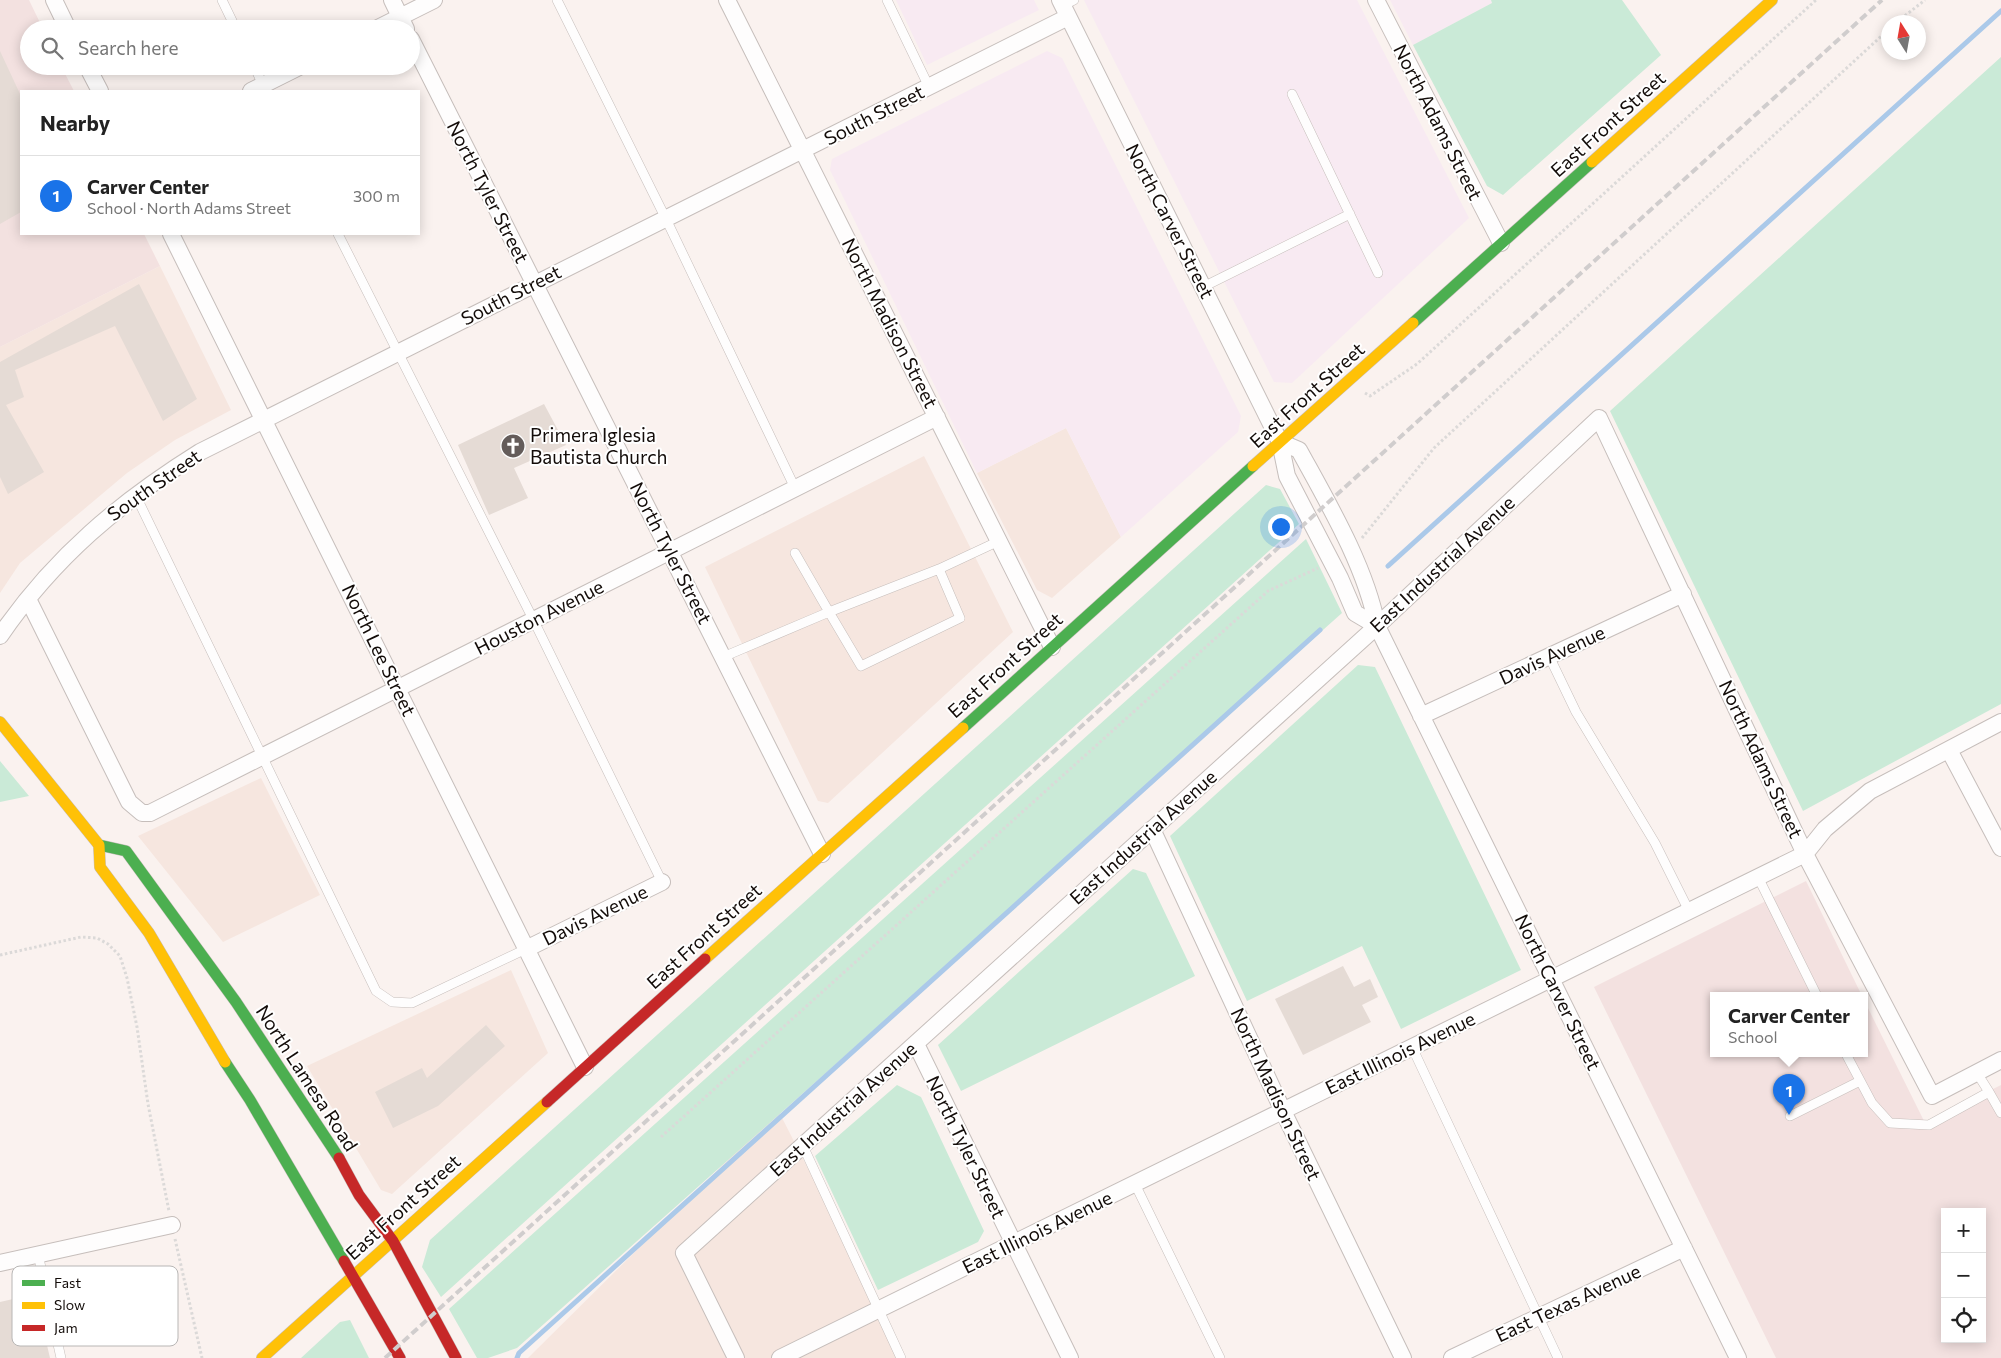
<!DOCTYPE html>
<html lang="en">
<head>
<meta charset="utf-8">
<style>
  body { margin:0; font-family:Commissioner,sans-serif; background:#f6f6f6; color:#222 }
  .controls { position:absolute; right:15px; bottom:15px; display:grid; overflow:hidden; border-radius:0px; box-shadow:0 2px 12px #0003 }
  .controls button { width:45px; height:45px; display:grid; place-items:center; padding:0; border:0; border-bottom:1px solid #e0e0e0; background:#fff; color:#222; font:25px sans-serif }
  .compass { position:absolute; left:1881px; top:15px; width:45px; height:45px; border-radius:50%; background:#fff; box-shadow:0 2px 12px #0003; rotate:349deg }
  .you { position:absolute; left:1280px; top:526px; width:18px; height:18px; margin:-12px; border:4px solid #fff; border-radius:50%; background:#1a73e8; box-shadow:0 0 0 8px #1a73e833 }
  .badge { display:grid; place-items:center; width:32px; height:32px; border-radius:50%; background:#1a73e8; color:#fff; font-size:16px; font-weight:700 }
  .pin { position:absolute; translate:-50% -41px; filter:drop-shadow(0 1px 2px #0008) }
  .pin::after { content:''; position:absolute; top:26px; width:18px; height:15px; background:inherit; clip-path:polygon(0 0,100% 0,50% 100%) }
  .popup { position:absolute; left:1710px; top:992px; width:158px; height:65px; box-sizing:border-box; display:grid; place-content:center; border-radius:0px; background:#fff; filter:drop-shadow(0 1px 4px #0005); font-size:16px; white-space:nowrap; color:#767676 }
  .popup b { font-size:19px; color:#222 }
  .popup::after { content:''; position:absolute; left:50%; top:100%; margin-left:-10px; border:10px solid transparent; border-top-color:#fff }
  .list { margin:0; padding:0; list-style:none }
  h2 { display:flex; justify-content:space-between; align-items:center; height:65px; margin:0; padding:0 20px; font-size:21px }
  h2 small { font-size:16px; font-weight:400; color:#767676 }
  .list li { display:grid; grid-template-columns:32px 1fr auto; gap:15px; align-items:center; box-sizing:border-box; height:80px; padding:0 20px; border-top:1px solid #e0e0e0 }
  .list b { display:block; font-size:19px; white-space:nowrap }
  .list p { margin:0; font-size:16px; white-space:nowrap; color:#767676 }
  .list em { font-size:16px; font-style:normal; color:#767676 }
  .icon { flex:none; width:28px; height:28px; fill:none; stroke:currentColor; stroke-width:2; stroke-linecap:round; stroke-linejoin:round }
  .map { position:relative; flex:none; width:2001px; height:1358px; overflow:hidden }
  .search { position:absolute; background:#fff; box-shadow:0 2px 12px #0003; left:20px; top:20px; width:400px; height:55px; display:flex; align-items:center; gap:12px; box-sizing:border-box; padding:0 18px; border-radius:28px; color:#767676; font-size:19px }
  .panel { position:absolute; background:#fff; box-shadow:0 2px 12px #0003; left:20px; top:90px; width:400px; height:145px; border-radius:0px }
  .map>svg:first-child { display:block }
  .built { fill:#f6e6df }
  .industrial { fill:#f8eaf2 }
  .education { fill:#f3e1e0; fill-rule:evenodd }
  .green { fill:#caead7 }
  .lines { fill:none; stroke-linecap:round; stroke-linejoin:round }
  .stream { stroke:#abc9e9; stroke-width:5 }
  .building { fill:#e5dbd5 }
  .lane-casing { stroke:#c6bebb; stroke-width:10 }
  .street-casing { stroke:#c6bebb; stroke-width:18 }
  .fast-casing { stroke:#c6bebb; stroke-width:12 }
  .slow-casing { stroke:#c6bebb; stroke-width:12 }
  .jam-casing { stroke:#c6bebb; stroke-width:12 }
  .path { stroke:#dbd9d8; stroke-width:3; stroke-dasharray:2.5 2.5; stroke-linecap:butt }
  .lane { stroke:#fefdfd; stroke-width:9 }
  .street { stroke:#fefdfd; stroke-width:16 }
  .fast { stroke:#4caf50; stroke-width:11 }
  .slow { stroke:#ffc107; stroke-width:11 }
  .jam { stroke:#c62828; stroke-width:11 }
  .rail { stroke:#d0cdcd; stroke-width:4; stroke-dasharray:8 4; stroke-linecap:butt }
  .labels { text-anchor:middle; stroke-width:4; stroke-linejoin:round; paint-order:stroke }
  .street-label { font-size:19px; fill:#130c09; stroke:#fff }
  .poi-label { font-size:19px; fill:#130c09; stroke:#fff; text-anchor:start }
  .key { fill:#fff; stroke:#b8b6b5; stroke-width:1 }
  .key-label { font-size:14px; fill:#130c09 }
</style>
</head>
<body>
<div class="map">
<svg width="2001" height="1358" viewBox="0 0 2001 1358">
  <rect width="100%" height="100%" fill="#faf2ef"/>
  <path class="built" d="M160,266l71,144 -56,30 -48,33 -107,90 -20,30v-246z
    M1066,428l55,109 -69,61 -15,-8 -60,-117z
    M924,456l89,176 -185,171 -10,-2 -113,-234z
    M261,778l59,117 -97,47 -85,-106z
    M511,970l37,83 -156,141 -11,-4 -74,-124z
    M778,1110l127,248h-377z"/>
  <path class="industrial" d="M896,0h138l5,10 -112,55z
    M1084,0h273l112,218 -177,165 -18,-1z
    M1390,0h101l1,3 -79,42z
    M1047,51l15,7 179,358 -3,16 -117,105 -55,-109 -89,45 -147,-303 2,-11z"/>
  <path class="education" d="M0,0h29l14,29h-14v37h32l13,25h-53v143h123l16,32 -160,81z
    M1806,881l56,115h-148v58h150v-54l61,123 76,-38v273h-225l-182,-371zM1945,1212h37v127h-37z"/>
  <path class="green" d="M1491,0h131l39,55 -158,140 -16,-9 -74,-141 79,-42z
    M2001,57v647l-198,107 -193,-400z
    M1266,485l14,4 19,35 -858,773 -19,-30 8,-27z
    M1306,539l36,74 -825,735 -29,10h-11l-28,-49z
    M1358,665l17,2 146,303 -120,59 -39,-83 -115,55 -77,-165z
    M0,761l29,35 -29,6z
    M1133,869l13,4 49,103 -234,115 -23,-46z
    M897,1085l24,12 63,134 -6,11 -100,48 -63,-134z
    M350,1320l19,38h-68l39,-36z"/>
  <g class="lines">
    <path class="stream" d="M1388,566l613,-555
      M517,1358l2,-5 801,-723"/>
  </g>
  <path class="building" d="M0,51l21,45v116l-21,12z
    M139,284l58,115 -34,22 -48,-95 -100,44 9,27 -18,8 38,67 -36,22 -8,-17v-115z
    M544,404l22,41 -52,23 14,30 -39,17 -31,-70z
    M1343,966l11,21 16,-8 8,18 -16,8 9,17 -68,33 -28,-56z
    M486,1025l19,21 -67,60 -45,22 -18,-36 47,-24 5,10z
    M35,1294l15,64h-50v-56z"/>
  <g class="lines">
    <defs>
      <path id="lane" d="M222,0l14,29
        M557,0l109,219 129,269
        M887,0l42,87
        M1062,6l12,-6
        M254,66l11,23
        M1292,94l86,179
        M338,234l195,385 129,263
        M1203,287l147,-73
        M135,494l241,497 16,11 20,1 116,-55
        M939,569l21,49 -99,48 -32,-54 110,-43 60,-28
        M1549,656l27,56 79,131 34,68
        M723,657l106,-45 -34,-59
        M1758,877l59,119
        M1412,1047l146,311
        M1846,1054l26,49 18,20 39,2 60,-33 12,21
        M1977,1073l12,19
        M1790,1116l70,-35
        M803,1146l98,212
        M1135,1184l85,174
        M38,1254l23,104"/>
      <path id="street" d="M54,0l14,29
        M392,0l14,29
        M727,0l325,647
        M1060,0l220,442 7,34 53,102 15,35 22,13
        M1376,0l125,243
        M376,29l58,-29
        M411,39l411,815
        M87,66l13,25
        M251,91l50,-25
        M171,234l414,833
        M1280,442l19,8c29,53 67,117 78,176l361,732
        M28,599l101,203 13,11h8l787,-396
        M0,636c54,-79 120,-134 200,-184l868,-435
        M1421,716l262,-122
        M1949,750l52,98
        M1152,829l131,282 120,247
        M528,948l134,-66
        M916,1044l154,314
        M0,1263l172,-38
        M736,1358l-52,-105 693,-627 222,-208 206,436 127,242 69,-36
        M780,1358l1025,-504 20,-25 45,-38 131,-69
        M1452,1358l232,-110"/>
      <path id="fast" d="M1413,323l179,-161
        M963,728l290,-262
        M99,845l27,6 110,151 103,156
        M225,1062l25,38 94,161"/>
      <path id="slow" d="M1592,162l180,-162
        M1253,466l160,-143
        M0,722l99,123 1,22 49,66 76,129
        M705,959l258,-231
        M262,1358l285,-256"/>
      <path id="jam" d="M547,1102l158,-143
        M339,1158l20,37 34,46 63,117
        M344,1261l56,97"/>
    </defs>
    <use href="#lane" class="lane-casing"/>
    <use href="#street" class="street-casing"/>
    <use href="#fast" class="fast-casing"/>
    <use href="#slow" class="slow-casing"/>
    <use href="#jam" class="jam-casing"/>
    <path class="path" d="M1897,22l28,-22
      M1365,393l5,3 47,-32 399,-364
      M1362,538l72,-90 454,-418
      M0,955l81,-18 16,1 11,6 12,12 7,22 10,49 11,77 21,107
      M661,1137l607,-546 50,-23
      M175,1239l27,119"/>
    <use href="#lane" class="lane"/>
    <use href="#street" class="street"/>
    <use href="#fast" class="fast"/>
    <use href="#slow" class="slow"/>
    <use href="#jam" class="jam"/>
    <path class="rail" d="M385,1358l1497,-1358"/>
  </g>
  <defs>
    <symbol id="church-disc" viewBox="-11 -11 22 22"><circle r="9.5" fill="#645c5a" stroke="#fff"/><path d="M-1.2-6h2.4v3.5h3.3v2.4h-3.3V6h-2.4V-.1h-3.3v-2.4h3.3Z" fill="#fff"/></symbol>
  </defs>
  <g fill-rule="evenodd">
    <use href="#church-disc" x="499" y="432" width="28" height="28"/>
  </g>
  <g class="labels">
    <g class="street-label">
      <text transform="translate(874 115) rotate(-27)" y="7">South Street</text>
      <text transform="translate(1438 122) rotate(63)" y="7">North Adams Street</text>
      <text transform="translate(1608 124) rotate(-42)" y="7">East Front Street</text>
      <text transform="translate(488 192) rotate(63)" y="7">North Tyler Street</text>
      <text transform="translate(1170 221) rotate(63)" y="7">North Carver Street</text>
      <text transform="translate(511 295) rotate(-27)" y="7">South Street</text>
      <text transform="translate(890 323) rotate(63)" y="7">North Madison Street</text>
      <text transform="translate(1307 395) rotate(-42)" y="7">East Front Street</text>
      <text transform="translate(154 485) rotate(-35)" y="7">South Street</text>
      <text transform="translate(671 553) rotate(63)" y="7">North Tyler Street</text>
      <text transform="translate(1442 564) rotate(-43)" y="7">East Industrial Avenue</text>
      <text transform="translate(539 617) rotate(-27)" y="7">Houston Avenue</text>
      <text transform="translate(379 650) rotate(64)" y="7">North Lee Street</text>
      <text transform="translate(1552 655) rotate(-25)" y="7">Davis Avenue</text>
      <text transform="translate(1005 665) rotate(-42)" y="7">East Front Street</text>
      <text transform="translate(1761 759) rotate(65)" y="7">North Adams Street</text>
      <text transform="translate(1143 837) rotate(-42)" y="7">East Industrial Avenue</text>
      <text transform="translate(595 915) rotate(-26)" y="7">Davis Avenue</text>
      <text transform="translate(704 936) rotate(-42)" y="7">East Front Street</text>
      <text transform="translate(1558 992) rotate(64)" y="7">North Carver Street</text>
      <text transform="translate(1400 1053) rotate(-26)" y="7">East Illinois Avenue</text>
      <text transform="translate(307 1078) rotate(57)" y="7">North Lamesa Road</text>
      <text transform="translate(1276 1094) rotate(65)" y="7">North Madison Street</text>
      <text transform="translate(843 1109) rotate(-42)" y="7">East Industrial Avenue</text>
      <text transform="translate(966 1147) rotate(64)" y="7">North Tyler Street</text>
      <text transform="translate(403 1207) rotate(-42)" y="7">East Front Street</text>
      <text transform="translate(1037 1232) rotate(-26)" y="7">East Illinois Avenue</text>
      <text transform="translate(1568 1303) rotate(-25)" y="7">East Texas Avenue</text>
    </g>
    <g class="poi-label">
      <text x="530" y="442">Primera Iglesia<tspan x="530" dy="22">Bautista Church</tspan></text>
    </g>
  </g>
  <rect x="12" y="1266" width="166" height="80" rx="8" class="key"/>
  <rect x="22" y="1280" width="23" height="6" fill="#4caf50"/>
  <rect x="22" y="1302" width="23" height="7" fill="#ffc107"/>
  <rect x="22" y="1325" width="23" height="6" fill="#c62828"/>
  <g class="key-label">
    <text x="54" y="1288">Fast</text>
    <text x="54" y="1310">Slow</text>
    <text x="54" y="1333">Jam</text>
  </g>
</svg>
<div class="controls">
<button>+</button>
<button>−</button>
<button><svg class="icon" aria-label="locate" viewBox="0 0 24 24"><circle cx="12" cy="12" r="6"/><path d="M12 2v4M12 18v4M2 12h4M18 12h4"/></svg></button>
</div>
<svg class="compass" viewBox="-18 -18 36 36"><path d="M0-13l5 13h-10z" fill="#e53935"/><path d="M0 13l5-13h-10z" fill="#767676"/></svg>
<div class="you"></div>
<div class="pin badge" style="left:1789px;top:1115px">1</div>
<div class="popup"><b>Carver Center</b>School</div>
<div class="search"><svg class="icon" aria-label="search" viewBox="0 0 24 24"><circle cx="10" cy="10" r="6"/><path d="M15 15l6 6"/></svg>Search here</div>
<section class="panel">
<h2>Nearby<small></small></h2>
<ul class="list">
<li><span class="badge">1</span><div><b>Carver Center</b><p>School · North Adams Street</p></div><em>300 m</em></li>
</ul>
</section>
</div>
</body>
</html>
